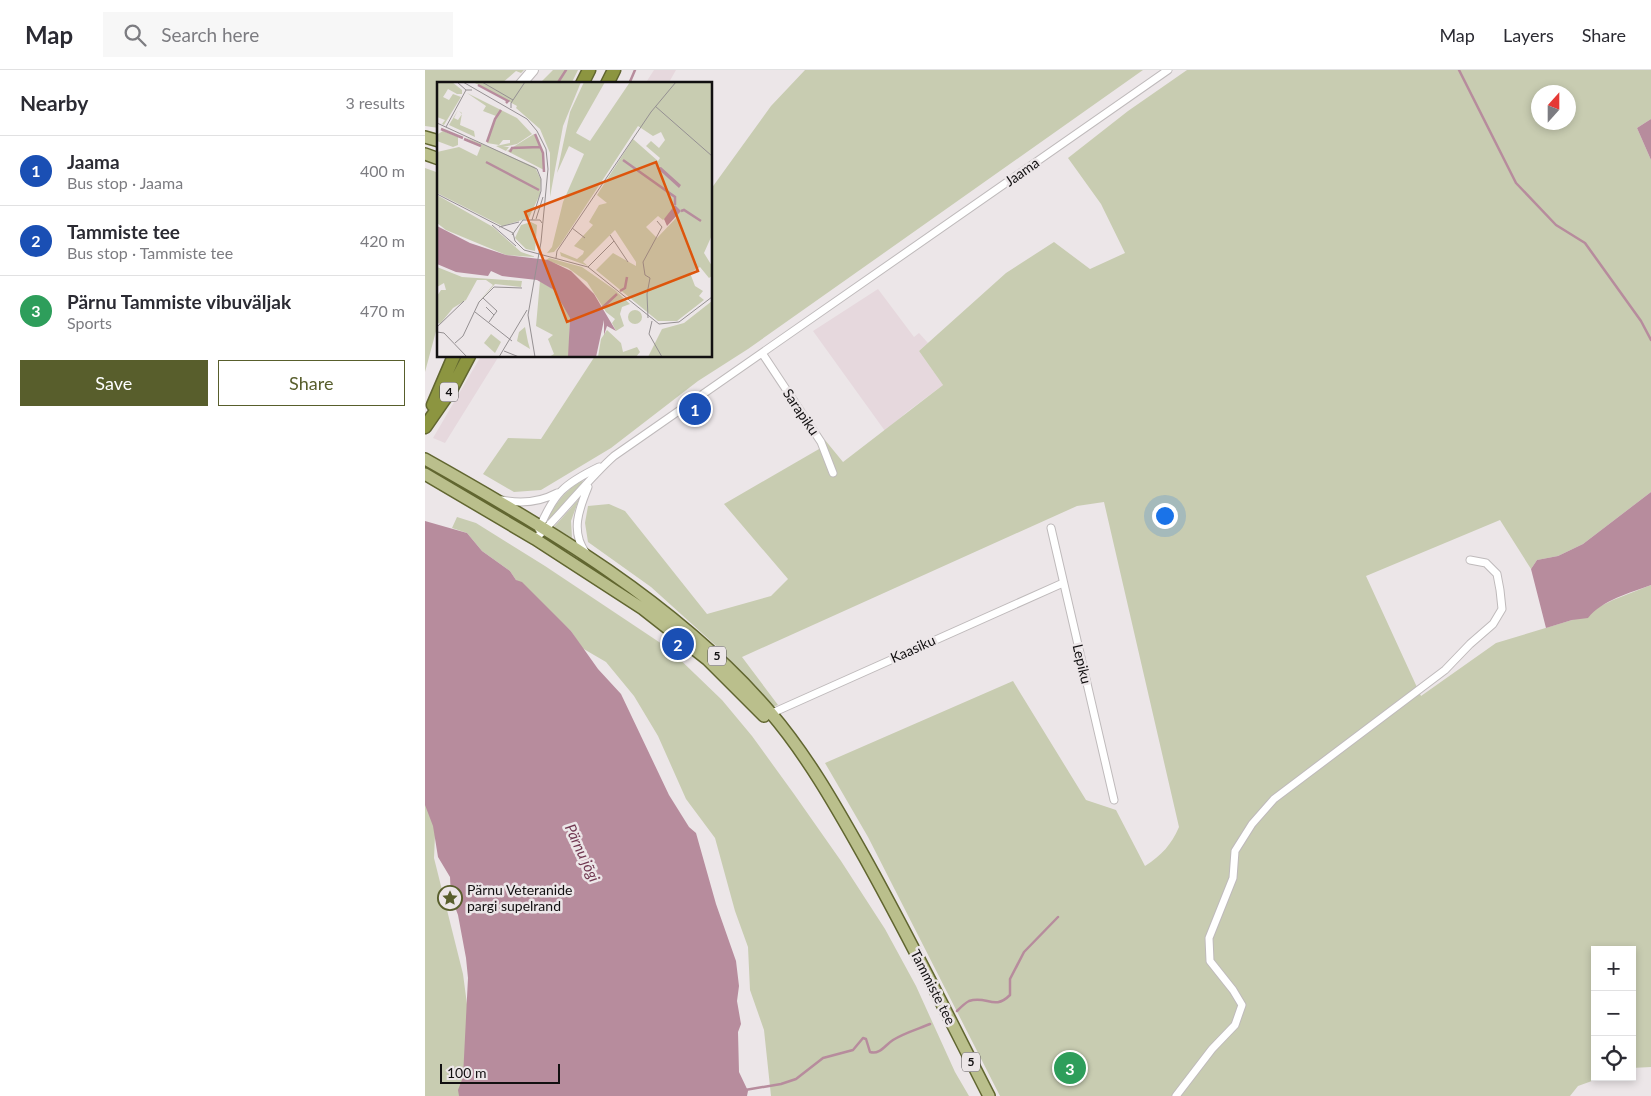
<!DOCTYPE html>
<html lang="en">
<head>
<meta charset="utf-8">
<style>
  body { margin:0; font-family:Lato,sans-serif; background:#f7f7f7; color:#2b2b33 }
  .controls { position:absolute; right:15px; bottom:15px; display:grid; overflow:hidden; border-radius:0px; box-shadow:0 2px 8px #0003 }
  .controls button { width:45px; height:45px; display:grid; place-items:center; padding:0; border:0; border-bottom:1px solid #e1e1e2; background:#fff; color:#2b2b33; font:25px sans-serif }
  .compass { position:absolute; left:1106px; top:15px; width:45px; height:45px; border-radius:50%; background:#fff; box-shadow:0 2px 8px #0003; rotate:21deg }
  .scale { position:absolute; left:15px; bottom:12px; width:120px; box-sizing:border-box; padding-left:5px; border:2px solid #121011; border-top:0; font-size:14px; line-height:18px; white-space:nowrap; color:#121011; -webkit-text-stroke:4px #ece6e8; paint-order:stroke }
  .you { position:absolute; left:739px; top:445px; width:18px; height:18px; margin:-12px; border:4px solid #fff; border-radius:50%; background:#1a73e8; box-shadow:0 0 0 8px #1a73e833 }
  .badge { display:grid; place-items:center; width:32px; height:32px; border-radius:50%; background:#585e2c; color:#fff; font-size:16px; font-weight:700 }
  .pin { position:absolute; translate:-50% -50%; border:2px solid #fff; box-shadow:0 1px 5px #0006 }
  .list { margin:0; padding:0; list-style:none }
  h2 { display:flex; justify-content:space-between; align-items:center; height:65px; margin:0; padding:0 20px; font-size:21px }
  h2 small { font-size:16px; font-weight:400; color:#7c7c81 }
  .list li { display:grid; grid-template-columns:32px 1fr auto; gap:15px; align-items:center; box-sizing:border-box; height:70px; padding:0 20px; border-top:1px solid #e1e1e2 }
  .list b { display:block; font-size:19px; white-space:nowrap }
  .list p { margin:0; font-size:16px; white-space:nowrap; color:#7c7c81 }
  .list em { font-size:16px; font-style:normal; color:#7c7c81 }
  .actions { display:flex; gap:10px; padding:15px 20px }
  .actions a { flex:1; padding:11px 0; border:1px solid #585e2c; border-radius:0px; text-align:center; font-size:18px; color:#585e2c }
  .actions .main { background:#585e2c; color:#fff }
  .icon { flex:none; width:28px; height:28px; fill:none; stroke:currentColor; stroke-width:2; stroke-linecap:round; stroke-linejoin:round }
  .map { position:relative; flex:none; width:1226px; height:1026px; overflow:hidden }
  header { display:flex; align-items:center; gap:30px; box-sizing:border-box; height:70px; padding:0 25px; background:#fff; border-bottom:1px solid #e1e1e2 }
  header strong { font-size:24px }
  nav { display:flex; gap:28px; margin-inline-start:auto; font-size:18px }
  .search { width:350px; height:45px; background:#f7f7f7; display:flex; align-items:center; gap:12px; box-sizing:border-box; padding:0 18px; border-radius:0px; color:#7c7c81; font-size:19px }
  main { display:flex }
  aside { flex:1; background:#fff }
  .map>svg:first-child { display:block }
  .built { fill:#e6d8dd }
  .green { fill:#c8ccb1; fill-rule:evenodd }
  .water { fill:#b78c9d }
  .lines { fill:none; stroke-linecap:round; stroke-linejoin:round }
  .stream { stroke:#b78c9d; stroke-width:2.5 }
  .street-casing { stroke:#bfbabb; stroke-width:9 }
  .secondary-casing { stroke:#bfbabb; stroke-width:12 }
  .primary-casing { stroke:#616630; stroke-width:14 }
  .highway-casing { stroke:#616630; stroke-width:15 }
  .street { stroke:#fff; stroke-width:7 }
  .secondary { stroke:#fff; stroke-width:10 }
  .primary { stroke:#babf8c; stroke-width:11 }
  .highway { stroke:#8c9540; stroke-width:12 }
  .labels { text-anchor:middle; stroke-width:5; stroke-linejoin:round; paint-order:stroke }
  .shield { fill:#ece6e8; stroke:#535052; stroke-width:1 }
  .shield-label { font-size:12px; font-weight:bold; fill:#121011 }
  .street-label { font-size:14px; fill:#121011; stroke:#ece6e8 }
  .poi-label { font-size:14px; fill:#121011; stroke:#ece6e8; text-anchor:start }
  .water-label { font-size:15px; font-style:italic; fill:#713851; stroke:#ece6e8 }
  .inset-river { fill:none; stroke:#b78c9d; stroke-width:2.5 }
  .inset-road { fill:none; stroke:#959092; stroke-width:1 }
  .view { fill:#dd550c; fill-opacity:0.15; stroke:#dd550c; stroke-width:2.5 }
  .inset-edge { fill:none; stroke:#121011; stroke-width:2.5 }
</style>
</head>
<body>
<header>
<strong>Map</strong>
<div class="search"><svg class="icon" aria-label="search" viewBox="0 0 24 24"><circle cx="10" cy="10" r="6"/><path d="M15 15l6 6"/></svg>Search here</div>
<nav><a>Map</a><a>Layers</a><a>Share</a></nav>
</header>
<main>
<aside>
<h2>Nearby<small>3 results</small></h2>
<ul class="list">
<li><span class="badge" style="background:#1a4fb4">1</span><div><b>Jaama</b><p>Bus stop · Jaama</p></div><em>400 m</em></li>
<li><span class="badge" style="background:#1a4fb4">2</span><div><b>Tammiste tee</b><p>Bus stop · Tammiste tee</p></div><em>420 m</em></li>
<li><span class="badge" style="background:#2e9e5b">3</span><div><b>Pärnu Tammiste vibuväljak</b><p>Sports</p></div><em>470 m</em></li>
</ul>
<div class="actions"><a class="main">Save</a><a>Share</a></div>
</aside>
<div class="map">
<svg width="1226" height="1026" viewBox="0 0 1226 1026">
  <rect width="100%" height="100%" fill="#ece6e8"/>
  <path class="built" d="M229,0h22l-8,14h-23z
    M453,219l36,48 5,-4 9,10 -9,8 24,34 -36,27 -22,19 -72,-100z
    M56,286h18l-54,87 -12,-5z"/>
  <path class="green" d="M0,0h99l-3,3 -5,-2 -15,13h-62v44l-14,-2z
    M128,0h25l-7,14h-32z
    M380,0h338l-395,279 -50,32 -87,67 -70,42 -27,2 -31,-18 25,-36 33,1 54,-83h116v-167l60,-83z
    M762,0h464v49l-14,9 14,32v332l-68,52 -25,12 -21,4 -6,9 -31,-49 -134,56 55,120 75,-53 76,-23 41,-20 38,-15v482l-19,1v-118h-37v127h8l-25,9 -8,10h-570l-132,-259 -43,-74 188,-82 73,119 30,10 29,56c17,-11 26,-21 34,-39l-75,-325 -27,4 -335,151 36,48 -6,2 -48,-54 -73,-66 -63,-45 -3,-19 3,-17 21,-2 16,7 82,103 64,-18 17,-17 -64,-75 95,-55 6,-9 18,22 100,-77 -24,-34 87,-78 48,-31 36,27 35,-16 -24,-49 -33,-46 60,-47zM1114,22h30v30h-30z
    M0,98l14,5v147l-14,52z
    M158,410l-1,4 -35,39 -1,-2c10,-18 19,-31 37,-41z
    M154,429l-8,22 1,17 -18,-11z
    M32,447l19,6 69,43 123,82 54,52 30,36 42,58 47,67 44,68 31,57 39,86 14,24h-198l-7,-66 -14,-40 -2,-43 -13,-36 -20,-73 -29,-39 -28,-63 -24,-40 -28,-34 -24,-14 -11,-17 -55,-51 -6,-9 -28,-20 -15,-18 -15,-5z
    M0,725l11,17 -2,46 29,116 9,68 -8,54h-39z"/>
  <path class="water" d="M1226,49v41l-14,-32z
    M1226,422v93c-21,8 -49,15 -63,33l-16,2 -26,8 -15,-59 6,-9 21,-4 25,-12z
    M0,451l42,12 15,18 28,20 6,9 6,2 49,49 27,38 23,25 48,101 20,32 7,6 20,71 20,57 3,25 -2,15 4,23 -3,8 1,40 9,19 -1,5h-288l-1,-6 5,-13 5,-99 -2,-20 -8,-43 -7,-19 -1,-19 -12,-20 -5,-31 -8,-21z"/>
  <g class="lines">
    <path class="stream" d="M1034,0l57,113 40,42 29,18 56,78 10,19
      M132,14l9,-14
      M204,14l6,-14
      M532,941c4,-4 8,-8 12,-10 18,-6 25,10 41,-6v-16l14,-27 34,-35
      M320,1020l36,-6 15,-5 27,-21 30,-8 10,-12 3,1 4,13c10,3 15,-7 23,-12 11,-7 25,-11 37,-16"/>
    <defs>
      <path id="street" d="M337,283l59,89 12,31
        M77,430c19,4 38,2 55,-7
        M626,458l63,272
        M114,459c15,-36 25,-45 60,-62
        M110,469c28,-26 51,-58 79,-83l554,-386
        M161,483c-16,-21 -7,-44 2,-66
        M345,644l293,-131
        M751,1026l36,-47 23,-24 7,-20 -9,-15 -23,-29 -1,-23 24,-60 2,-27 17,-27 22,-25 171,-129 25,-26 23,-20 9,-15 -2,-19 -3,-16 -11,-11 -16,-3"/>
      <path id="secondary" d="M96,14l12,-14"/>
      <path id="primary" d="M0,67l14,4
        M0,84l14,5
        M0,389c123,69 252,145 345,253 36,42 64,91 91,139 45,80 86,163 128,245
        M0,404l110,65 108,70 65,51 56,56"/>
      <path id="highway" d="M157,14l7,-14
        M182,14l7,-14
        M8,335l21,-49
        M0,357l27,-39 17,-32"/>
    </defs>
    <use href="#street" class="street-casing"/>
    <use href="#secondary" class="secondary-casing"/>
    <use href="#primary" class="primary-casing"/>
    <use href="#highway" class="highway-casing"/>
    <use href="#street" class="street"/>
    <use href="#secondary" class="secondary"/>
    <use href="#primary" class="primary"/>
    <use href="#highway" class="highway"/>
  </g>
  <defs>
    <symbol id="sight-ring" viewBox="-11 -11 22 22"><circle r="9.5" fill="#ece6e8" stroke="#585e2c" stroke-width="1.5"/><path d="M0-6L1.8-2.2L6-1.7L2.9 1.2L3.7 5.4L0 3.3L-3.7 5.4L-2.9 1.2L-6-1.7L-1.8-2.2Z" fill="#585e2c"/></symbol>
  </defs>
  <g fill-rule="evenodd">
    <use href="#sight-ring" x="11" y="814" width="28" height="28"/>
  </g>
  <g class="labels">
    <g class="shield">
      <rect x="15" y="312.5" width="18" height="19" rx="4"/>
      <rect x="283" y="576.5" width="18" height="19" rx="4"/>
      <rect x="537" y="982.5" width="18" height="19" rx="4"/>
    </g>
    <g class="shield-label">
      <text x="24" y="326">4</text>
      <text x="292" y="590">5</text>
      <text x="546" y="996">5</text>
    </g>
    <g class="street-label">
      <text transform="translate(597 102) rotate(-35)" y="5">Jaama</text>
      <text transform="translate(376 342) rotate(56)" y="5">Sarapiku</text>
      <text transform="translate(488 579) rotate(-24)" y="5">Kaasiku</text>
      <text transform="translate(657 594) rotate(77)" y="5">Lepiku</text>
      <text transform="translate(508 917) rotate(63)" y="5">Tammiste tee</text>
    </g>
    <g class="poi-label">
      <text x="42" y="825">Pärnu Veteranide<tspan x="42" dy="16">pargi supelrand</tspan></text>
    </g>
    <g class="water-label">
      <text transform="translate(157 783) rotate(65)" y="5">Pärnu jõgi</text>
    </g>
  </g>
  <g transform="translate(12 12)">
    <rect width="275" height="275" fill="#ece6e8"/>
    <path d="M0,0h15l10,8v4h-5l-9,-5 -3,5 -2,3 6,3 4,-6 8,3 -17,28 -7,-3 5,2 3,-4 -8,-3zM36,0h108l-18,44 -13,71v-44l-10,-24 -24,-21 1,-2zM147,0h21l-29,51 14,8 40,-59h82v153l-8,18 8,13v10l-3,2 -9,-11 -10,6 5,13 8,5 -4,5 5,4 -27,21h-19l-62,-51 17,-17 23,13v-4l-21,-32 -32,32 5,4 -27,-10 -1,-4 17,7 6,-5 1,-3 -10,-5 19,-21 -4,-3 10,-17 8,-2 -10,-8 5,-8 31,-48 25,22 2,-3 -14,-12 5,-5 8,7 6,-8 -4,-8 -8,4 -15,-10 -78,119 -6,7 -7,1 5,-6 11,-45 21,-48 -15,-8 -12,27 13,-61zM231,133l10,1 -21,22 -11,-11 12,-11 5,4zM30,11l50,25 15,16 -15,10 -14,3h6l-3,4 -10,-5 14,-3v-3h-7l-4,5 -12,-2 9,-27 -13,-5 3,-5zM21,28l-4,8 4,2 4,-6 -3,-3 3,2 -2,12 14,6 1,6 -26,-12zM6,49l15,6v8l-5,2 -16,-6 1,-7zM97,52l8,17 2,19 -37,-19zM28,55l29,12 -1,3 1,-3 41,18 6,13 -1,14 -11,24 -27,8 -65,-33v-41l22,-5 18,9 4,-10zM0,113l56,32 28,25 15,5 -30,-2 -60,-25 -9,-7zM94,140l6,3 -2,26 -9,-2 -11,-11 6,-13zM112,176l33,9 33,23 15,14 -8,3 -2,7 4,12 -8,5 -4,-8 3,-4 -9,-7 -19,-30 -19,-14 -22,-8zM0,185l25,10 60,4 -1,6 -26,-3 -19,21 17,-20 -7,-5h-9l-11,20 -13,8 -13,16 -3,-2v-26l4,-6h5l-2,-7 -7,4zM103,199l16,10 14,23 -1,43h-20l5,-3 -6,-15 5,-4 -17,-9zM275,219v56h-64l14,-28 22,-6zM191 235a7 7 0 1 1 14 0a7 7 0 1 1-14 0ZM88,245l3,15 2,7 -13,-8 2,-9zM170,248l14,13 2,9 14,-5 3,5 -4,5h-38l3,-18zM54,252l10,8 -6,11 -11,-10z" fill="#c8ccb1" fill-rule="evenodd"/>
    <path d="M224,85l20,18 -2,3 -22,-20zM238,123l6,6 -14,15 -3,-7zM0,144l33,17 36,12 42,5 23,11 23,23 22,37 -9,-5 -3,9v-15l-8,37h-28l2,-39 -16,-28 -17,-10 -35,-4 -11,-5 -3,5 -32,-4 -19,-8z" fill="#b78c9d"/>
    <path class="inset-river" d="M41,3l30,16 -2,2M4,47l22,9M98,52l8,19 1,19M27,57l17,7M50,60l8,-23 6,-9M73,70l2,-4 28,-1M186,78l52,37v8M49,80l53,28M244,129l3,-1 17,11M183,209l5,-3 2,-11M165,226l15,-14"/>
    <path class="inset-road" d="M20,0l9,8h6M26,0l64,37 10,12 9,18 2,20 -7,73 -13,73 7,42M45,0l31,18M218,24l57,50M74,26v-5l14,-21M0,41l100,46 4,10v12l-9,29M9,45l20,-37M0,112l76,39M99,137l7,-22M55,143l24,21M62,145l20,-5M135,146l13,10M76,151l2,8 9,9 64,17 71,57 20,-2 33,-25M75,153l11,-15h17l2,3M173,153l18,27M119,176l1,-7 94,-139 25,-30M151,185l26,-26M46,216l14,13 -3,4M49,225l8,8 -5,7M38,230l37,29M211,236l-1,-24 3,-16 -5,-3 -2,-13 19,-35 -5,-6M215,239l-3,13 13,23M0,245l27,-26M0,250l7,1 23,24M18,261l8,-7 16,-34 15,-15 28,1M67,269l15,6M62,275l28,-47"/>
    <path class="view" d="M219,80l42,109 -131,51 -42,-110z"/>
    <rect width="275" height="275" class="inset-edge"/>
  </g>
</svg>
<div class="controls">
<button>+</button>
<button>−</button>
<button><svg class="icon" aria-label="locate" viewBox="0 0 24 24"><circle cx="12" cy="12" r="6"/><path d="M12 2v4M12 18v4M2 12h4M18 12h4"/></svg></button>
</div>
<svg class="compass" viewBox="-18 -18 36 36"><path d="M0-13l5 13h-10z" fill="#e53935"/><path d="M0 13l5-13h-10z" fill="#7c7c81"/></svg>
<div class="scale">100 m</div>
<div class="you"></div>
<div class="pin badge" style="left:270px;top:339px;background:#1a4fb4">1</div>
<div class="pin badge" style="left:253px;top:574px;background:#1a4fb4">2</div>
<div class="pin badge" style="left:645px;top:998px;background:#2e9e5b">3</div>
</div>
</main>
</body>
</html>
